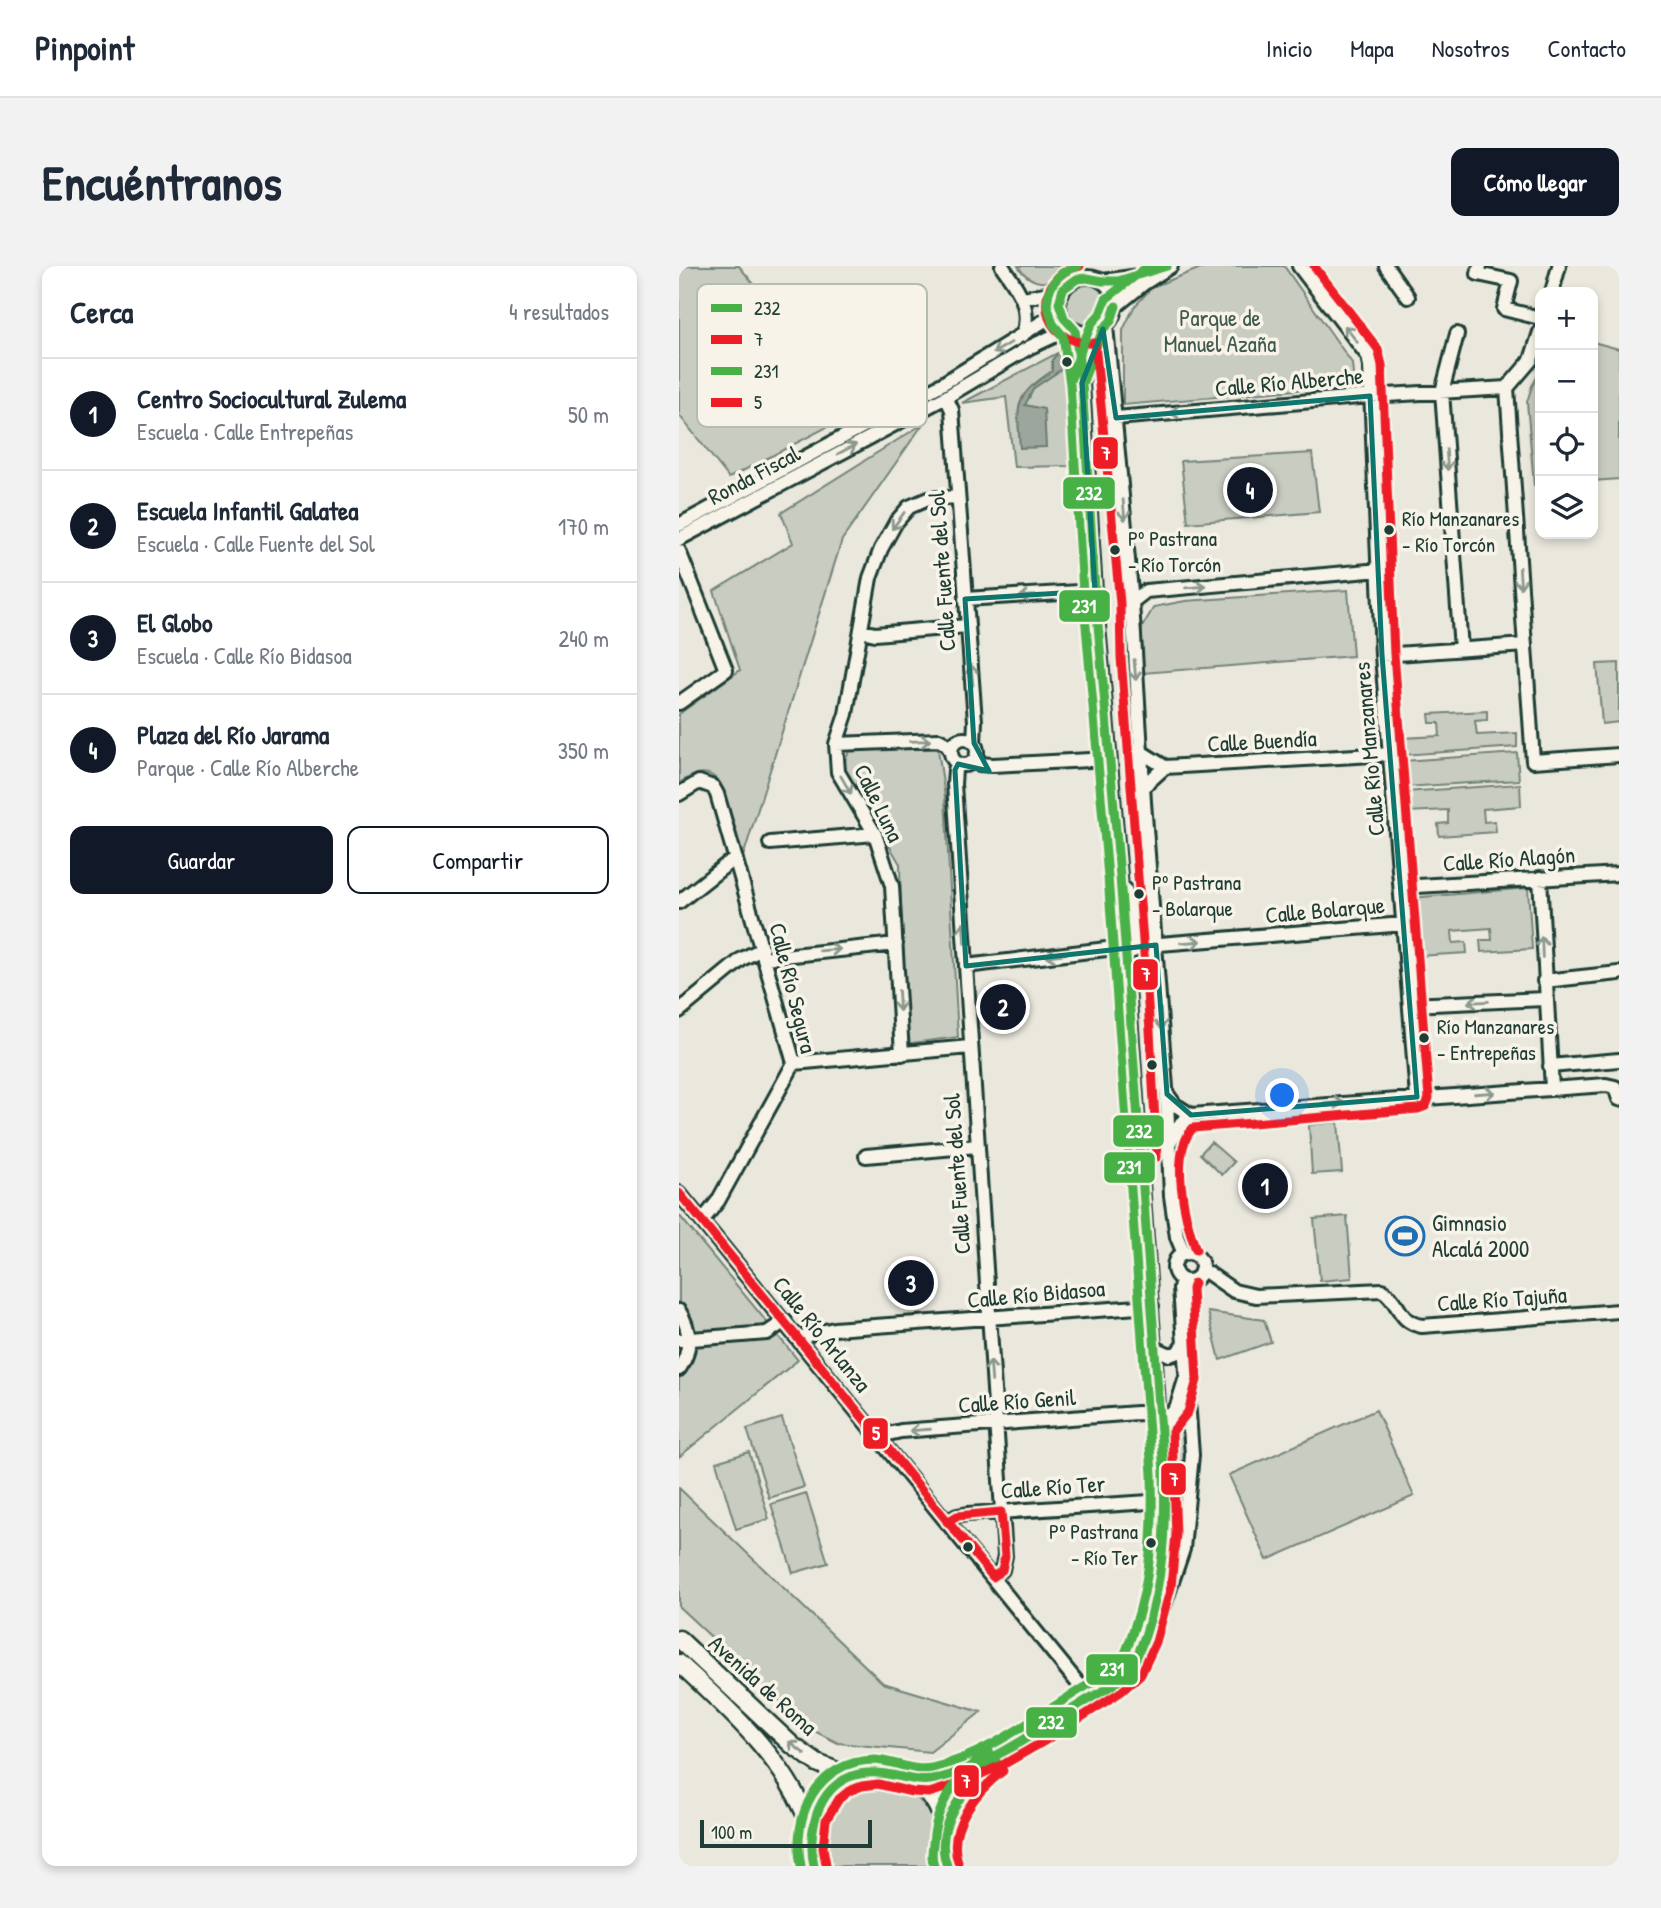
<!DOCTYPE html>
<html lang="es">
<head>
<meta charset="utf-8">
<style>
  body { margin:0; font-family:"Patrick Hand",sans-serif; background:#f2f2f3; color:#1f2937 }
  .controls { position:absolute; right:21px; top:21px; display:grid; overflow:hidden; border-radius:14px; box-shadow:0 4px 10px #0003 }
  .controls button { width:63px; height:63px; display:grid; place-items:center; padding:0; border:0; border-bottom:2px solid #e0e1e3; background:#fff; color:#1f2937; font:35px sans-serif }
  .scale { position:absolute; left:21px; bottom:18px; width:172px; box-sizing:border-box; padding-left:7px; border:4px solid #1f3d34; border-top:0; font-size:19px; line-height:24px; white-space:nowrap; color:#1f3d34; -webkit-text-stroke:5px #f7f3e8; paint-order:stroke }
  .you { position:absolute; left:604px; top:830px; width:24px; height:24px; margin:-18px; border:5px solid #fff; border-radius:50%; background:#1a73e8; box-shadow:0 0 0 10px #1a73e833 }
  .badge { display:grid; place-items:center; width:46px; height:46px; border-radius:50%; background:#111827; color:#fff; font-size:23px; font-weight:700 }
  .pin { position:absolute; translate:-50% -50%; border:4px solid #fff; box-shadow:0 2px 7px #0006 }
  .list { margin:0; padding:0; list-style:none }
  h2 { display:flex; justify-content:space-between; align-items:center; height:91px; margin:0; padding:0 28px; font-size:30px }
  h2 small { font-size:23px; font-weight:400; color:#747a83 }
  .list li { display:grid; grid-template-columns:46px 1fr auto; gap:21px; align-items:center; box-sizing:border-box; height:112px; padding:0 28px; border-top:2px solid #e0e1e3 }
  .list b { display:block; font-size:26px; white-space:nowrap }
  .list p { margin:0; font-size:23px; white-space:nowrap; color:#747a83 }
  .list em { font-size:23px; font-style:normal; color:#747a83 }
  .actions { display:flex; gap:14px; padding:21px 28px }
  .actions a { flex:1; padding:16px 0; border:2px solid #111827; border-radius:14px; text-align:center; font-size:24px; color:#111827 }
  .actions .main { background:#111827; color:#fff }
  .icon { flex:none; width:38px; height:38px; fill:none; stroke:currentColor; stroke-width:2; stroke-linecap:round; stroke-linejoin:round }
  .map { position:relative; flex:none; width:940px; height:1600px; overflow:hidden; border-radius:14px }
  header { display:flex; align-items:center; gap:42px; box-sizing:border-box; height:98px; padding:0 35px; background:#fff; border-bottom:2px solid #e0e1e3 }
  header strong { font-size:33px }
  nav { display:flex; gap:38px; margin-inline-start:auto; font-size:24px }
  .intro { display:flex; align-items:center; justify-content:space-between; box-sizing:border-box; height:168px; padding:0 42px }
  h1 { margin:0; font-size:49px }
  .button { padding:18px 32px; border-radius:14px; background:#111827; color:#fff; font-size:24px; font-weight:700 }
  main { display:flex; gap:42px; padding:0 42px }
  aside { flex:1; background:#fff; border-radius:14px; box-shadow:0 4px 10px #0003 }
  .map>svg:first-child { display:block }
  .green { fill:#c8ccc1; stroke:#74847a; stroke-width:2 }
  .water { fill:#9ca69c; stroke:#6a7c72; stroke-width:2 }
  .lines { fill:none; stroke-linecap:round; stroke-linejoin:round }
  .minor-casing { stroke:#1f3d34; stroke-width:18 }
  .major-casing { stroke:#1f3d34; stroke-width:21 }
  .minor { stroke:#f7f3e8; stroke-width:12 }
  .major { stroke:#f7f3e8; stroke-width:16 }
  .bus-1-casing { stroke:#f7f3e8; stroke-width:14 }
  .bus-2-casing { stroke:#f7f3e8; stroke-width:14 }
  .bus-3-casing { stroke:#f7f3e8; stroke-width:14 }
  .bus-4-casing { stroke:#f7f3e8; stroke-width:14 }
  .bus-1 { stroke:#48b146; stroke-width:9 }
  .bus-2 { stroke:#ee1c25; stroke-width:9 }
  .bus-3 { stroke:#48b146; stroke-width:9 }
  .bus-4 { stroke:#ee1c25; stroke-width:9 }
  .oneway { stroke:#8b988e }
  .marked { fill:none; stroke:#0f766e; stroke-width:5; stroke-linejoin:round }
  .bus-dot { fill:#1f3d34; stroke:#f7f3e8; stroke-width:2.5 }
  .labels { text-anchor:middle; stroke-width:7; stroke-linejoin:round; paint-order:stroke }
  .bus-label { font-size:21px; fill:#1f3d34; stroke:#f7f3e8; text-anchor:start }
  .park-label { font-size:23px; fill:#415a50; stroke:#f7f3e8 }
  .street-label { font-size:23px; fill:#1f3d34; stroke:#f7f3e8 }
  .poi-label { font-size:23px; fill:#1f3d34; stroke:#f7f3e8; text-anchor:start }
  .key { fill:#f7f3e8; stroke:#b6bcb2; stroke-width:2 }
  .key-label { font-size:19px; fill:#1f3d34 }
  .line-badge { stroke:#f7f3e8; stroke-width:2.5 }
  .badge-label { font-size:19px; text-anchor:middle; font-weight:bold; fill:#fff }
</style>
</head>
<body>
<header>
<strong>Pinpoint</strong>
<nav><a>Inicio</a><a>Mapa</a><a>Nosotros</a><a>Contacto</a></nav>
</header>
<div class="intro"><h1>Encuéntranos</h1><a class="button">Cómo llegar</a></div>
<main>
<aside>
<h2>Cerca<small>4 resultados</small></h2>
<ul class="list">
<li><span class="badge">1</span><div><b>Centro Sociocultural Zulema</b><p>Escuela · Calle Entrepeñas</p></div><em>50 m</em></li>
<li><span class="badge">2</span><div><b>Escuela Infantil Galatea</b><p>Escuela · Calle Fuente del Sol</p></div><em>170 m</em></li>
<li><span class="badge">3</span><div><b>El Globo</b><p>Escuela · Calle Río Bidasoa</p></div><em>240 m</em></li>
<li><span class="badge">4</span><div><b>Plaza del Río Jarama</b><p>Parque · Calle Río Alberche</p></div><em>350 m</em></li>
</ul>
<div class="actions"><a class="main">Guardar</a><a>Compartir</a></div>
</aside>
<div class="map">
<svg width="940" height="1600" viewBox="0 0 940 1600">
  <rect width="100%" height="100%" fill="#eae8dd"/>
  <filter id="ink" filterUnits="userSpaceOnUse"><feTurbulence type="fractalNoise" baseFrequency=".0143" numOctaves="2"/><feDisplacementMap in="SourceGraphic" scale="14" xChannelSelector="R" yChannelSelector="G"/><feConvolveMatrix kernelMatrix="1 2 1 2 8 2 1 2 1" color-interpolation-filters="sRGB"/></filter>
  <g filter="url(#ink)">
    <path class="green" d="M0,0h60l119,145 -129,67 -50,-63z
      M339,0h43c-6,25 -33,18 -43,0z
      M527,0h78l68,97 2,22 -231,20v-75l11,-23 18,-20z
      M388 39a21 21 0 1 1 42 0a21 21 0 1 1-42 0Z
      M914,76l26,7v130l-26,2z
      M384,84l7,116 -56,1 -8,-70 -44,6z
      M861,106v113h-6l-7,-83 5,-16z
      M244,158l-81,116 -100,320 -23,-78c-12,-15 -26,-8 -40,1v-69l61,-44 -26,-79 79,-48 -12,-30z
      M633,187l7,59 -131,11 -7,-62z
      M669,324l5,66 -210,17 -3,-33 2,-13 12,-20 31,-6z
      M940,397v59l-17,2 -5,-60z
      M808,445v9l-12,1 2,14 40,-2v14l-115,8 -1,-17 39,-2 -1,-13h-9l-1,-9z
      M172,483h87l7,48 13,240 -54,7 -4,-180 -58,-99z
      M838,487l2,27 -115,7 -1,-26z
      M841,518l1,22 -38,3 1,13 11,-1 1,11 -57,4 -1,-12 10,-1v-13l-41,2 -2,-20z
      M849,622l4,61 -51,3 -1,-12h12l-1,-12 -39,3 1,12 13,-1 1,11 -50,3 -6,-58z
      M659,856l4,50 -30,2 -3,-49z
      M532,876l23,20 -12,13 -22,-21z
      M0,949l119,145 -119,97z
      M668,950l5,62 -32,3 -6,-62z
      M529,1046l56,8 7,22 -51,18z
      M697,1144l38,86 -147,64 -38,-85z
      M103,1152l22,69 -35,11 -22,-69z
      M494,1164l8,2c7,10 8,26 2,37l-12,-1c-6,-12 -8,-27 2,-38z
      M70,1186l20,67 -33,10 -20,-67z
      M0,1222l204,195 98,29 -51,40 -92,-9 -28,-14 -131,-122z
      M127,1227l22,70 -35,10 -22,-69z
      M199,1515c43,8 73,41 51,85h-103c-19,-45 7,-78 52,-85z"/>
    <path class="water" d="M378,88l4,3 1,12 -28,19 -9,17 19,4 2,38 -26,1c-3,-44 -7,-51 32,-77v-11z"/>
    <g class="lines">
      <defs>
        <path id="minor" d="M323,0c16,23 30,40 21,69
          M620,0l69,90 2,10 12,289 35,442
          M707,0l22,31
          M801,0l-2,8 33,7 -7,28 36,9
          M380 39a28 28 0 1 1 56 0a28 28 0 1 1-56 0Z
          M424,15l36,-5 14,-5
          M873,26l7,-26
          M345,32l36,-7 6,-5
          M437,40l27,-22 28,-18
          M427,60l26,276 12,200 23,299 4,95 6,41 7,17
          M396,64l7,53 13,208 25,285 45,625c2,65 -7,109 -35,168
          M861,66l-9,28 -24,28 26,373 86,-6
          M778,68l-15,58 19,257
          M403,115l21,-52
          M267,131l6,13 23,311 -1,22
          M437,152l254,-22 137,-8
          M0,259l263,-141 118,-73
          M0,273l267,-142 84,-50 41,-19
          M0,285l47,119 -47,33
          M286,333l130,-8
          M453,336l14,-11 234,-21
          M183,365l13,3 92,-8
          M703,389l143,-10
          M272 486a13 13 0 1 1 26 0a13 13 0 1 1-26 0Z
          M157,478l103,-4 7,4 4,6
          M462,486l24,15
          M295,494l5,4 14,1 116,-6
          M279,498l-3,6 -1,14 51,772 -3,14 -9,7
          M464,521l22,-20 225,-13
          M0,528l20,-12 14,5 4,7 77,269 -76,138 -16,20
          M91,577l105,-9
          M861,612l12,211
          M722,621l218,-13
          M446,624l6,17 2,44
          M0,636l48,-38 9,-4
          M86,692l131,-14
          M287,700l157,-19 281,-23
          M865,715l75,-8
          M731,739l135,-6
          M0,745l63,-52 20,-10
          M223,788l-10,-168 -17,-52 -37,-62 -2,-28 10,-30 24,-136 11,-29 15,-27 13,-15 19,-8 29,-2
          M115,797l176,-16
          M871,800l69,-6
          M488,828l8,11 16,10
          M492,875l10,-18 10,-8 415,-30 9,2 4,12
          M187,890l111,-10
          M0,927l411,505
          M495 1001a14 14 0 1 1 28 0a14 14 0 1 1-28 0Z
          M522,1005l7,2 26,18 22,5 126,-6c19,12 15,32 40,36l197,-15
          M0,1045c12,18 13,40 0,58
          M120,1073l11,-5 24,-5 318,-23
          M0,1074l88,-7 18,-12
          M476,1082l15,7 8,-3 5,-7
          M488,1155l10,-15 8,-26
          M202,1174l7,-6 13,-3 236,-18c20,0 39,1 53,16
          M485,1207c9,8 15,8 26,2
          M268,1256l10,-6 11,-2 197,-13
          M477,1363l27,-80 9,-94 -12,-167 2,-8
          M236,1516l21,-3 61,-25
          M267,1563l9,-26 25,-30 39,-29 87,-57 28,-22"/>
        <path id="major" d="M0,1373l113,106 25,18 20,8 22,3
          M0,1397c50,47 108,97 131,164
          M135,1600c-27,-97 103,-129 128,-47 5,16 6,32 -1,47"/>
      </defs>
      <use href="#minor" class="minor-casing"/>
      <use href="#major" class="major-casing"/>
      <use href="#minor" class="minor"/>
      <use href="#major" class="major"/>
      <defs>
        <path id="bus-1" d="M403,118l21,-55 8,-8 5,-15
          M135,1600c-9,-44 10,-97 64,-93 20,1 38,11 58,6 52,-12 101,-48 146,-76 16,-10 40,-20 50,-38 6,-9 9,-19 13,-29 18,-53 21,-107 19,-163l-44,-597 -25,-285 -13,-208 -7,-53 -11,-12 -5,-15 4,-14 14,-10 10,-1 16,3h15l49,-15
          M268,1600c-15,-41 19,-82 49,-105"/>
        <path id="bus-2" d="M401,0c-50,10 -43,81 15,77l25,260 1,55 29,373 7,126
          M517,984c-11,-31 -27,-96 -3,-122l225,-19 8,-3 3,-8 -35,-444 -12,-289 -4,-16 -64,-83
          M279,1596c-12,-35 20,-72 45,-91
          M147,1598l-3,-16 3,-28 13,-21 10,-8 13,-5 16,-2 34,8 17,1 35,-11 42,-19 40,-23 76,-49 19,-17 15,-32 15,-55 5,-53 -4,-102 16,-20 9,-32 -5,-91 2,-6"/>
        <path id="bus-3" d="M391,115l13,-37 9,-21 8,-9 6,-15 42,-33
          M122,1600c-10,-50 16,-106 74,-106 19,1 38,12 57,8 53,-12 101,-49 146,-77 14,-9 33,-17 43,-31 6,-8 9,-19 12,-29 19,-51 20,-104 19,-157l-44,-597 -25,-285 -13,-208 -7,-48 -10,-12 -6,-20 2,-12 5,-10 8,-9 16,-7
          M255,1600c-3,-8 -2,-14 -1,-22 2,-40 24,-69 56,-93"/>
        <path id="bus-4" d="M0,927l314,384 9,-7 3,-14 -4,-44 -44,4 -10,6"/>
      </defs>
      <use href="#bus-1" class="bus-1-casing"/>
      <use href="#bus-2" class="bus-2-casing"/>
      <use href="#bus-3" class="bus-3-casing"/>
      <use href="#bus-4" class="bus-4-casing"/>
      <use href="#bus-1" class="bus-1"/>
      <use href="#bus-2" class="bus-2"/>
      <use href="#bus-3" class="bus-3"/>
      <use href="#bus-4" class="bus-4"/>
    </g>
    <defs><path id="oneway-shaft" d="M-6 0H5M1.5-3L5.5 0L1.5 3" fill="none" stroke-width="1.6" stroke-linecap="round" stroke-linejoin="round" transform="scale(1.75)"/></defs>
    <g class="oneway">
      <use href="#oneway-shaft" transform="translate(672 68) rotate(-127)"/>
      <use href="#oneway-shaft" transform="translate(323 82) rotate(149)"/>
      <use href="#oneway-shaft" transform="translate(501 146) rotate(175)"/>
      <use href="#oneway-shaft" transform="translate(168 183) rotate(-28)"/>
      <use href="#oneway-shaft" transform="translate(768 194) rotate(86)"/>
      <use href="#oneway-shaft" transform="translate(445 244) rotate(85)"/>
      <use href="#oneway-shaft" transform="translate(219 255) rotate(126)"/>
      <use href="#oneway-shaft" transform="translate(841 312) rotate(86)"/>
      <use href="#oneway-shaft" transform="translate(517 321) rotate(-5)"/>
      <use href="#oneway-shaft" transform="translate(351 330) rotate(177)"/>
      <use href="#oneway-shaft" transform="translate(456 404) rotate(85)"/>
      <use href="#oneway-shaft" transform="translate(293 409) rotate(-95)"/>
      <use href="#oneway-shaft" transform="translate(241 475) rotate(-2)"/>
      <use href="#oneway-shaft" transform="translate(167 519) rotate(60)"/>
      <use href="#oneway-shaft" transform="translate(285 667) rotate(-94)"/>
      <use href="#oneway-shaft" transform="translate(512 676) rotate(-5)"/>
      <use href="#oneway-shaft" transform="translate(863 681) rotate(-92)"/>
      <use href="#oneway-shaft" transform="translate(151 684) rotate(-5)"/>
      <use href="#oneway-shaft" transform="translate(377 689) rotate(173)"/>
      <use href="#oneway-shaft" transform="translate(220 735) rotate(87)"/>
      <use href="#oneway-shaft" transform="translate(799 736) rotate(177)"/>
      <use href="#oneway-shaft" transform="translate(482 753) rotate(86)"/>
      <use href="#oneway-shaft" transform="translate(806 827) rotate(-4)"/>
      <use href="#oneway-shaft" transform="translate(654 837) rotate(-5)"/>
      <use href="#oneway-shaft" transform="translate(312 1105) rotate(-94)"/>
      <use href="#oneway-shaft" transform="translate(241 1164) rotate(176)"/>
      <use href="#oneway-shaft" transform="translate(118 1482) rotate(-142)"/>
    </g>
  </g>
  <path class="marked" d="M424,63l13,89 254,-22 12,259 35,442 -226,18 -24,-21 -11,-149 -190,21 -11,-196 3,-6 31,7 -15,-28 -9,-144 130,-8 -13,-208z"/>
  <defs>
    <symbol id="stadium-ring" viewBox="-11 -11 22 22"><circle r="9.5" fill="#f7f3e8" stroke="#1f6fb2" stroke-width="1.5"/><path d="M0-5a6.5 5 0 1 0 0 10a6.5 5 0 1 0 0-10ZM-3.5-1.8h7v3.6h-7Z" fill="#1f6fb2"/></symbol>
  </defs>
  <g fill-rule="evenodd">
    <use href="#stadium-ring" x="704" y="948" width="44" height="44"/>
  </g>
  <g class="bus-dot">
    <circle cx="388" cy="96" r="6"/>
    <circle cx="710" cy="264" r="6"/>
    <circle cx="436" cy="284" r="6"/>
    <circle cx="460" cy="628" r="6"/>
    <circle cx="745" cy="772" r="6"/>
    <circle cx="473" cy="799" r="6"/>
    <circle cx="472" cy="1277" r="6"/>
    <circle cx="289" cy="1281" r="6"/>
  </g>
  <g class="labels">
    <g class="bus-label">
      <text x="723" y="260">Río Manzanares<tspan x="723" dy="26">- Río Torcón</tspan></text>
      <text x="449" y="280">Pº Pastrana<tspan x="449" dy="26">- Río Torcón</tspan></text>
      <text x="473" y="624">Pº Pastrana<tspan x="473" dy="26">- Bolarque</tspan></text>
      <text x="758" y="768">Río Manzanares<tspan x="758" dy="26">- Entrepeñas</tspan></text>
      <text x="459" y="1273" text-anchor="end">Pº Pastrana<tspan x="459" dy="26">- Río Ter</tspan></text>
    </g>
    <g class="park-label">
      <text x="541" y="60">Parque de<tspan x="541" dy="26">Manuel Azaña</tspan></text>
    </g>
    <g class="street-label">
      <text transform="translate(610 116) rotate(-5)" y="8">Calle Río Alberche</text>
      <text transform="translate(75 209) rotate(-28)" y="8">Ronda Fiscal</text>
      <text transform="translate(263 305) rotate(-94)" y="8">Calle Fuente del Sol</text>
      <text transform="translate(583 475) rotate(-3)" y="8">Calle Buendía</text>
      <text transform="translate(690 483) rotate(-95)" y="8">Calle Río Manzanares</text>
      <text transform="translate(200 537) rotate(64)" y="8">Calle Luna</text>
      <text transform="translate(830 593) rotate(-4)" y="8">Calle Río Alagón</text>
      <text transform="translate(646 644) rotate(-5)" y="8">Calle Bolarque</text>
      <text transform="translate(114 722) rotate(76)" y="8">Calle Río Segura</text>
      <text transform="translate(278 908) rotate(-94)" y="8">Calle Fuente del Sol</text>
      <text transform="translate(357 1028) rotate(-5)" y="8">Calle Río Bidasoa</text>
      <text transform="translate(823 1033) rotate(-4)" y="8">Calle Río Tajuña</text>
      <text transform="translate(143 1068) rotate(51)" y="8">Calle Río Arlanza</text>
      <text transform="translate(338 1135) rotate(-4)" y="8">Calle Río Genil</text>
      <text transform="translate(374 1221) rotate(-4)" y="8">Calle Río Ter</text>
      <text transform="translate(84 1419) rotate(42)" y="8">Avenida de Roma</text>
    </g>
    <g class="poi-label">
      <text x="753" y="965">Gimnasio<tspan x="753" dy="26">Alcalá 2000</tspan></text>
    </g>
  </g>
  <rect x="18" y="18" width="230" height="143" rx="10" class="key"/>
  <rect x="32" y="38" width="31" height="8" fill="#48b146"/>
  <rect x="32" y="69" width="31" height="9" fill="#ee1c25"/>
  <rect x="32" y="101" width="31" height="8" fill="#48b146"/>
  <rect x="32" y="132" width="31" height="9" fill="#ee1c25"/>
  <g class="key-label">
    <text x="75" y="49">232</text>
    <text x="75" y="80">7</text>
    <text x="75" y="112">231</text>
    <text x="75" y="143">5</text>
  </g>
  <g class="line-badge">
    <rect x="413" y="170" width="27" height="34" rx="7" fill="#ee1c25"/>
    <rect x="383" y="210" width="54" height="34" rx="7" fill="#48b146"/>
    <rect x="379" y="323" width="53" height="34" rx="7" fill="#48b146"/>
    <rect x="453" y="692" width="27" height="33" rx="7" fill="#ee1c25"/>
    <rect x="433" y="848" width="53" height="34" rx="7" fill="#48b146"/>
    <rect x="424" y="885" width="53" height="33" rx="7" fill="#48b146"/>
    <rect x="183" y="1151" width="27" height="33" rx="7" fill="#ee1c25"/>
    <rect x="481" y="1196" width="27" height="34" rx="7" fill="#ee1c25"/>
    <rect x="406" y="1387" width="54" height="33" rx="7" fill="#48b146"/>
    <rect x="346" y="1440" width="53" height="33" rx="7" fill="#48b146"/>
    <rect x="274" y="1498" width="27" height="34" rx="7" fill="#ee1c25"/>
  </g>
  <g class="badge-label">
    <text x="427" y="194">7</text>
    <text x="410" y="234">232</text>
    <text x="405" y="347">231</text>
    <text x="467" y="715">7</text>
    <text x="460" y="872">232</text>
    <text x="450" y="908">231</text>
    <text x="197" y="1174">5</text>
    <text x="495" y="1220">7</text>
    <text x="433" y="1410">231</text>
    <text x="372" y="1463">232</text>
    <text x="287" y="1522">7</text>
  </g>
</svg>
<div class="controls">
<button>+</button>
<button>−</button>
<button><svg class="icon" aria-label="locate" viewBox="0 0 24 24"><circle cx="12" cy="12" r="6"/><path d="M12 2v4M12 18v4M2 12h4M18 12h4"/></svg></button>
<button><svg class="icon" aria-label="layers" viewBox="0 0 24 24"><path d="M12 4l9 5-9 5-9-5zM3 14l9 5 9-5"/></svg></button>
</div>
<div class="scale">100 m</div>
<div class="you"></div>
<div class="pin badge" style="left:586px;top:920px">1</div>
<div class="pin badge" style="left:324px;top:741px">2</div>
<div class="pin badge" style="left:232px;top:1017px">3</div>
<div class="pin badge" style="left:571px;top:224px">4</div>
</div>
</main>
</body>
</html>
